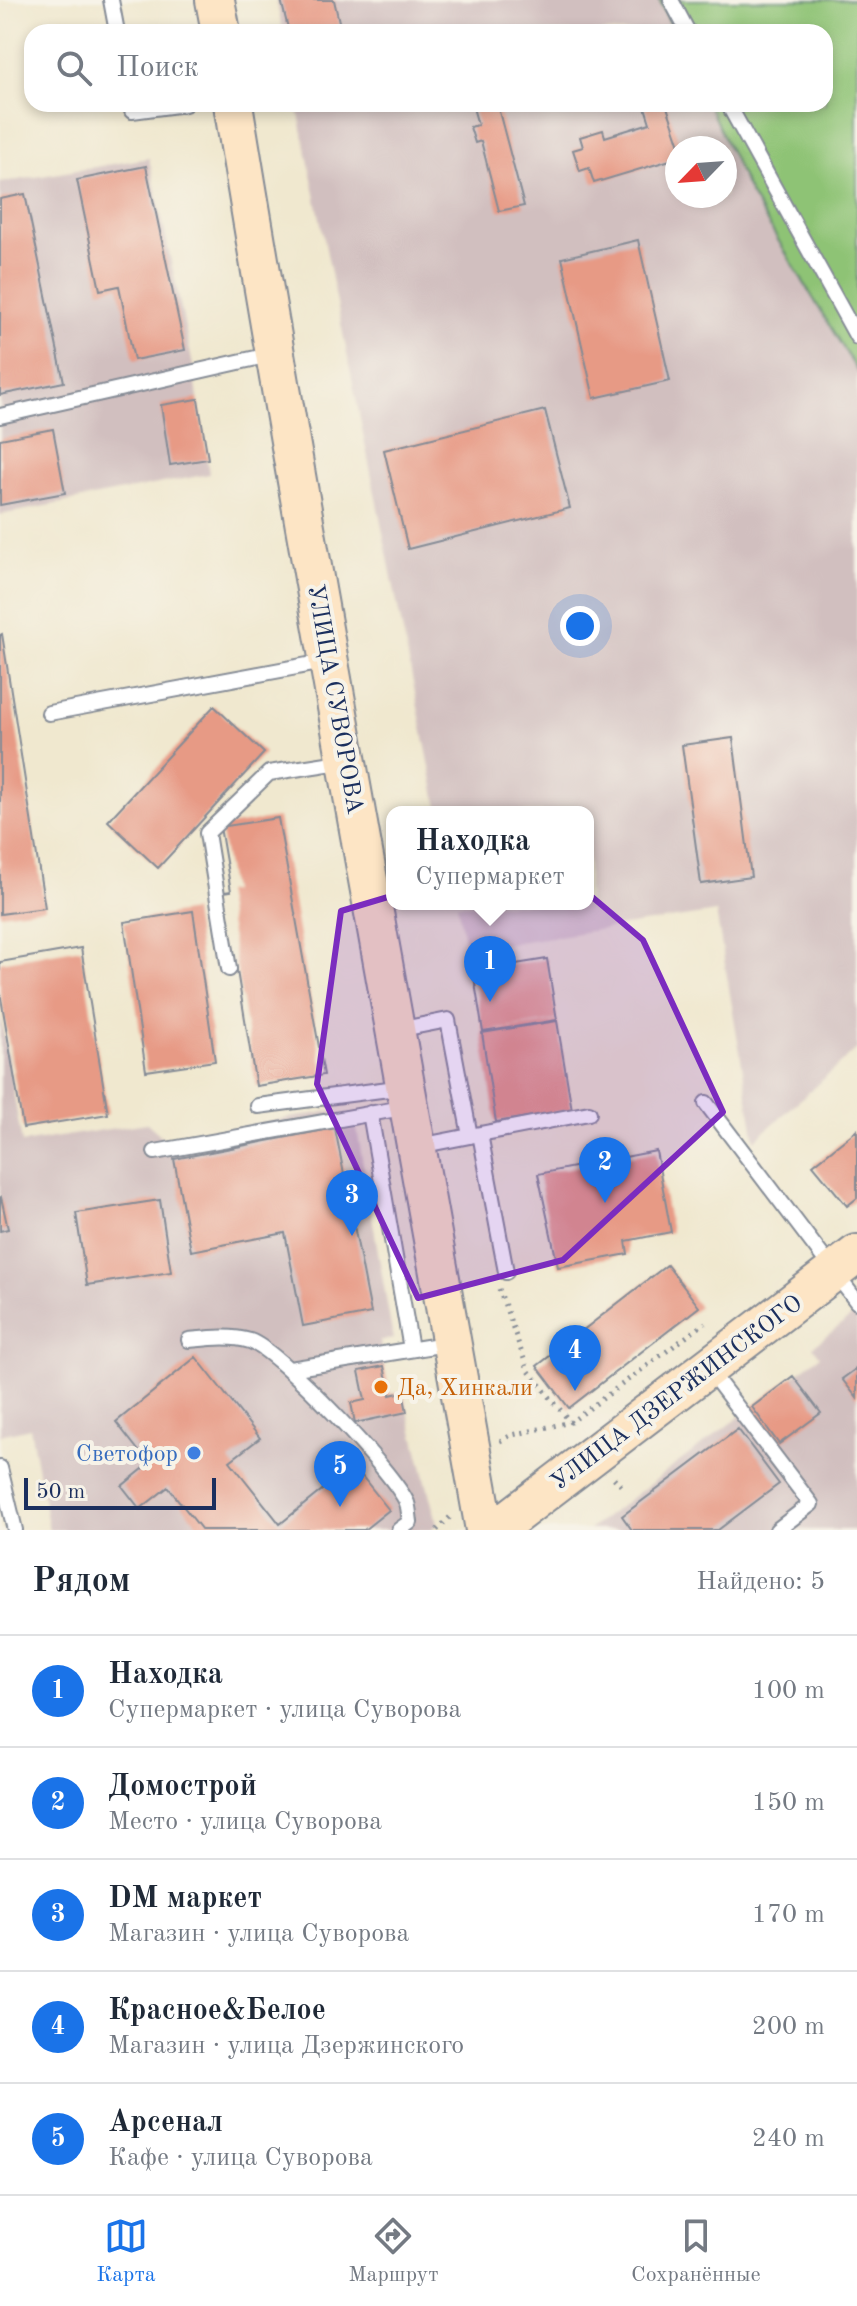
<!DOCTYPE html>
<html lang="ru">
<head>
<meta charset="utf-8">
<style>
  body { margin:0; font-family:"Old Standard TT",serif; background:#f2f2f3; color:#1f2937 }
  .compass { position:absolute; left:665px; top:136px; width:72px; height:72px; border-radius:50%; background:#fff; box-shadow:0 4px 12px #0003; rotate:245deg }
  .scale { position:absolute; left:24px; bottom:20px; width:192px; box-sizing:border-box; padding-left:8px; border:4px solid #1b2f5e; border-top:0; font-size:22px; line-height:28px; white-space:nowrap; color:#1b2f5e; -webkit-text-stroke:6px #f7f3e8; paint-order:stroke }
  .you { position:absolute; left:580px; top:626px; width:28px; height:28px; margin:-20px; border:6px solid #fff; border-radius:50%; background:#1a73e8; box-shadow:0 0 0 12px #1a73e833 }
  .badge { display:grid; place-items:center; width:52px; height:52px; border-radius:50%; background:#1a73e8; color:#fff; font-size:26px; font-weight:700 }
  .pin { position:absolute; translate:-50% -66px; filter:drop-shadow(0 2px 4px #0008) }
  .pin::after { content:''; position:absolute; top:42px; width:28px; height:24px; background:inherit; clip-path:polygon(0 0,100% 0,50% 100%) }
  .popup { position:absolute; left:386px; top:806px; width:208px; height:104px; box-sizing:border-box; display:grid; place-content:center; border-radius:16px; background:#fff; filter:drop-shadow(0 2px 6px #0005); font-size:26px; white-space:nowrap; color:#747a83 }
  .popup b { font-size:30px; color:#1f2937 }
  .popup::after { content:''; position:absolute; left:50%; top:100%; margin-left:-16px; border:16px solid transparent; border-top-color:#fff }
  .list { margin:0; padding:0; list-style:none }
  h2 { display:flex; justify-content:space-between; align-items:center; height:104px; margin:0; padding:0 32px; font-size:34px }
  h2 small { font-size:26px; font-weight:400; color:#747a83 }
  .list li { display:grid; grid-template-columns:52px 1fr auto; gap:24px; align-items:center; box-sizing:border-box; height:112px; padding:0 32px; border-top:2px solid #e0e1e3 }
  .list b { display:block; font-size:30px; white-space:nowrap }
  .list p { margin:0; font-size:26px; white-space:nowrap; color:#747a83 }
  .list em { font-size:26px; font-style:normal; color:#747a83 }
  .icon { flex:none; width:44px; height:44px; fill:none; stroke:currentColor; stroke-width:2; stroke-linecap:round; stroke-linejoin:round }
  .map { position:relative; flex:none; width:857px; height:1530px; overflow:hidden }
  .search { position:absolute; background:#fff; box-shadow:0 4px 12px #0003; left:24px; right:24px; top:24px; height:88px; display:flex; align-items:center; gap:20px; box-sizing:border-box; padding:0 28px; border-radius:24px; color:#747a83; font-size:30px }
  .sheet { height:664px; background:#fff }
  nav { display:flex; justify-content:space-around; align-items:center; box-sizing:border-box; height:112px; border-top:2px solid #e0e1e3; background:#fff; font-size:22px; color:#747a83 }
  nav a { display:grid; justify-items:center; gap:4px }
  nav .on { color:#1a73e8 }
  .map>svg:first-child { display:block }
  .industrial { fill:#d1bfbf; fill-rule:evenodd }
  .green { fill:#8ec375; stroke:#54796a; stroke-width:2 }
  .building { fill:#e79a85 }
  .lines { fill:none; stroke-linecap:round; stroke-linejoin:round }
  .lane-casing { stroke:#868c96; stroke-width:18 }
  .secondary-casing { stroke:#868c96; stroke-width:42 }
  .path { stroke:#868c96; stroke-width:5; stroke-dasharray:2 6; stroke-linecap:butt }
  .lane { stroke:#fff; stroke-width:14 }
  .secondary { stroke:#fde5c5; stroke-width:38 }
  .marked { fill:#7b2cbf; fill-opacity:0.2; stroke:#7b2cbf; stroke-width:6; stroke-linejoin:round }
  .food-dot { fill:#e8710a; stroke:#f7f3e8; stroke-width:3 }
  .shop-dot { fill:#3f7fe0; stroke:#f7f3e8; stroke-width:3 }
  .labels { text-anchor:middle; stroke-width:8; stroke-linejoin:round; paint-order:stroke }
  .street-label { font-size:24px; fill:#1b2f5e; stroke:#f7f3e8 }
  .food-label { font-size:24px; fill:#c56008; stroke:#f7f3e8; text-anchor:start }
  .shop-label { font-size:24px; fill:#366cbe; stroke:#f7f3e8; text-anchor:end }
</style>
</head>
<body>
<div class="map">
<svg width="857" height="1530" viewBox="0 0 857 1530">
  <rect width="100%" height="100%" fill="#f7f3e8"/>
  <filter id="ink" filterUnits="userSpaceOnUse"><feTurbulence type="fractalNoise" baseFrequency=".0125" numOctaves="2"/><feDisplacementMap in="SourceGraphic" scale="16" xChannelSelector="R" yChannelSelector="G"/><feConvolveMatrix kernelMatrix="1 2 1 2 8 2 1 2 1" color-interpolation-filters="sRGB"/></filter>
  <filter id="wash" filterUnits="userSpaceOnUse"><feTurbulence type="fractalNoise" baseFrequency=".006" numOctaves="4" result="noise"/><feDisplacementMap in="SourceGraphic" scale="32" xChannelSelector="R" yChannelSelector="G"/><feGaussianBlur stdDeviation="1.8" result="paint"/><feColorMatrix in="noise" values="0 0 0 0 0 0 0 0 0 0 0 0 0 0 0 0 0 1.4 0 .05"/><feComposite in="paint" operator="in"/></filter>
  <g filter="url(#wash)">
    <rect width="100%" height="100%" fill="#f0e8cf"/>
    <path class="industrial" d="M276,0h383l15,32h-391z
      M297,104h411l41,88 108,179v678l-102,91 -39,-228 -250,38 -9,-46h131v-92h-149zM677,148h48v48h-48z
      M149,158l45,212 15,104 -209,41v-332z
      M0,1013l22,130 125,-20 19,17 170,-30 4,21 17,-2 36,210 -13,2 4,25 6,28 13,-2 34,132 -7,6h-381l-19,-102 -30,7z
      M857,1313v217h-268l231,-174 -7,-10z"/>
    <path class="green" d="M659,0h198v371l-108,-179 -41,-88h117v-72h-151z"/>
    <g id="blocks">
      <path class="building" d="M281,0h53l6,26 -25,6h-26z
        M472,104h25l27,102 -25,5 -18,-70 -6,2 -5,-16 8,-2z
        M644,104h22l15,44h-4v10l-83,25 -5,-15 -9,3 -7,-21 10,-3 -3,-10 23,-7 2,7 45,-14z
        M146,166l39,184 -51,10 -15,-74 -19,4 -23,-110z
        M25,194l39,188 -64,13v-196z
        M638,240l32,141 -76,17 -32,-140z
        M198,399l10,60 -38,6 -9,-60z
        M545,410l25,98 -162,41 -24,-99z
        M53,429l12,64 -65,12v-66z
        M2,634l43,274 -45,6v-279z
        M214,706l50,47 -106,115 -50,-47z
        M733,738l18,139 -50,7 -19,-139z
        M278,818l46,257 -68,11 -32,-194 7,-1 -11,-64z
        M193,911l22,150 -69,10 -22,-149z
        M81,948l27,166 -85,14 -23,-136v-30z
        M547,959l10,61 -74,12 -10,-61z
        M557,1021l15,89 -76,12 -14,-89z
        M335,1128l36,185 -68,13 -18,-93 -94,18 -17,-92z
        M857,1130v68l-10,8 -34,-41z
        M656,1151l15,81 -45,9 2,13 -70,13 -20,-93z
        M1,1197l7,32 -8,2v-33z
        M160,1200l11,72 -84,13 -11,-72z
        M667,1265l32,42 -130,101 -32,-42z
        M196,1357l64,81 -30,23 50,63 73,-59 36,45 -25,20h-162l-34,-43 -28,22 -18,-23 27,-22 -33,-42z
        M384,1366l6,29 13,-3 4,20 -52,11 -4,-20 14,-3 -6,-29z
        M857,1368v30l-15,-19z
        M793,1376l28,37 -42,31 -27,-37z
        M738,1429l41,55 -61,46h-86l-10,-14z"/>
    </g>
  </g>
  <g filter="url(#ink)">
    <use href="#blocks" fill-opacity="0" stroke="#868c96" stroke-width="2"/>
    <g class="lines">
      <defs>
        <path id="lane" d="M111,0l6,32
          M671,0l17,32
          M131,104l1,7 53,-7
          M728,104l129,233
          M0,416l274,-62
          M49,713l280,-52
          M229,969l-22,-136 62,-60 77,-12
          M397,1030l51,-10 22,116
          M706,1103l151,199
          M258,1106l146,-19
          M370,1113l41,236
          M480,1134l109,-21
          M419,1146l61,-12 26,138
          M155,1152l253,-45
          M189,1340c20,-2 42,-5 61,1 30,10 145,133 157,162 2,6 2,13 3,19l-11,8
          M290,1369l162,-26
          M709,1370l102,134 -34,26
          M0,1468l15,62"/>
        <path id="secondary" d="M215,0l6,32
          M233,104c78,476 168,951 252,1426
          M495,1530l362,-276"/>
      </defs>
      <use href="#lane" class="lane-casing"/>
      <use href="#secondary" class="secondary-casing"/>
      <path class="path" d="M499,1289l29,81 43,53
        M500,1441l12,-6 59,-13 134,-99
        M614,1478l10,11
        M437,1530l13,-13"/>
      <use href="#lane" class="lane"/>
      <use href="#secondary" class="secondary"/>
    </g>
  </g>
  <path class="marked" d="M539,852l104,88 80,172 -160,148 -145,38 -101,-214 24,-173z"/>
  <circle class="food-dot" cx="381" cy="1387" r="8"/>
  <circle class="shop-dot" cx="194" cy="1453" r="8"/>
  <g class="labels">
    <g class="street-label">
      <text transform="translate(336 699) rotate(80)" y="8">УЛИЦА СУВОРОВА</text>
      <text transform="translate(676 1392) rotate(-37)" y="8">УЛИЦА ДЗЕРЖИНСКОГО</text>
    </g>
    <g class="food-label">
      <text x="397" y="1395">Да, Хинкали</text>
    </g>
    <g class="shop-label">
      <text x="178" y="1461">Светофор</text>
    </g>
  </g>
</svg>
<svg class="compass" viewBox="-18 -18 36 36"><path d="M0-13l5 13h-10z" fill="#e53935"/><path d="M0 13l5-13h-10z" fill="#747a83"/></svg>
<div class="scale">50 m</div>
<div class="you"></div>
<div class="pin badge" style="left:490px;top:1002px">1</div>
<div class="popup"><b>Находка</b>Супермаркет</div>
<div class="pin badge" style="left:605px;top:1203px">2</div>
<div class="pin badge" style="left:352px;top:1236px">3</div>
<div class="pin badge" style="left:575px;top:1391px">4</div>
<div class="pin badge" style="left:340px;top:1507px">5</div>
<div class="search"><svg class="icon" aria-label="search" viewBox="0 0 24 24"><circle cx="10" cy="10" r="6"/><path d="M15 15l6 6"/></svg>Поиск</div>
</div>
<section class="sheet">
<h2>Рядом<small>Найдено: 5</small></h2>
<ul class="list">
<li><span class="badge">1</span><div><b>Находка</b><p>Супермаркет · улица Суворова</p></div><em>100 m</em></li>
<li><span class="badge">2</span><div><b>Домострой</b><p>Место · улица Суворова</p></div><em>150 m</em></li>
<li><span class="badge">3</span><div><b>DM маркет</b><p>Магазин · улица Суворова</p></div><em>170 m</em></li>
<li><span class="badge">4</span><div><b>Красное&amp;Белое</b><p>Магазин · улица Дзержинского</p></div><em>200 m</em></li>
<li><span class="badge">5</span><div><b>Арсенал</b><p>Кафе · улица Суворова</p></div><em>240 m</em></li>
</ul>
</section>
<nav>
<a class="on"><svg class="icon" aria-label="map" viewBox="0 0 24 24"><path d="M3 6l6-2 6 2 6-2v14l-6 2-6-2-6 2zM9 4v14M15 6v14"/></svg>Карта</a>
<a><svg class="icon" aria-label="directions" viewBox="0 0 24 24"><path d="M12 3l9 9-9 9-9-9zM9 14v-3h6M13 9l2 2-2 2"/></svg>Маршрут</a>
<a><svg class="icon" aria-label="saved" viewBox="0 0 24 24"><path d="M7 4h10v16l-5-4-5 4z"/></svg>Сохранённые</a>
</nav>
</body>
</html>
